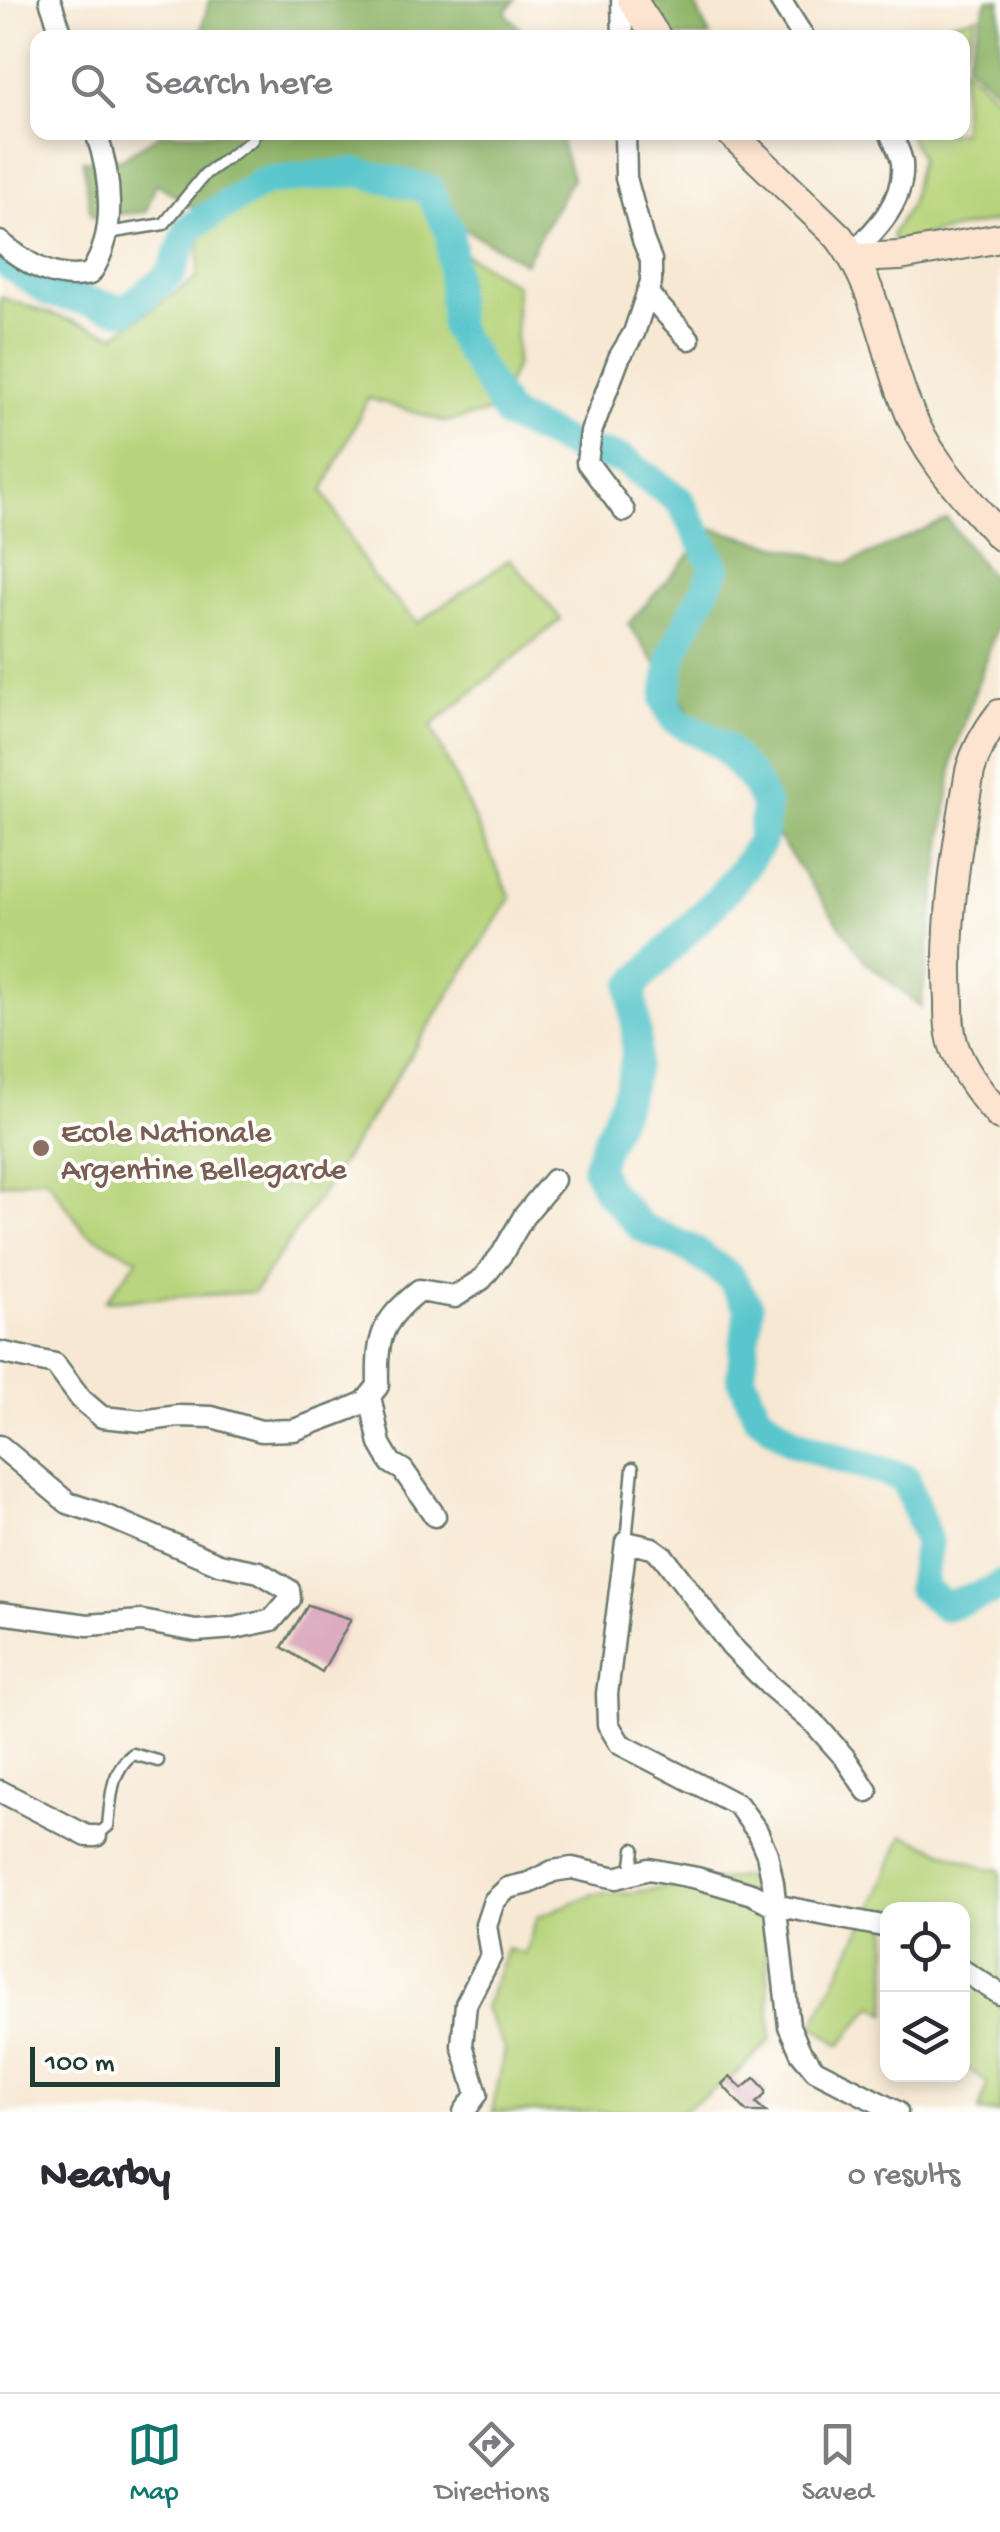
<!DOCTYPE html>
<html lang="en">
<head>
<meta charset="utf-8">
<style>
  body { margin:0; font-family:"Gochi Hand",sans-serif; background:#f7f7f7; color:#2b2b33 }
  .controls { position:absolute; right:30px; bottom:30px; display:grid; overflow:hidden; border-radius:20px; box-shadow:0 5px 15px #0003 }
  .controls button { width:90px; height:90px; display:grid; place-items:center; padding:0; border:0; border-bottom:2px solid #e1e1e2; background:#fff; color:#2b2b33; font:50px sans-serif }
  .scale { position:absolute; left:30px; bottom:25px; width:250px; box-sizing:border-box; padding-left:10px; border:5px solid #1f3d34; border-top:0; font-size:28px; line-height:35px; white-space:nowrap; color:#1f3d34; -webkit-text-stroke:8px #fdfcf7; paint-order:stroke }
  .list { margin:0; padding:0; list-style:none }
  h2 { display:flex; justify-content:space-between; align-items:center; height:130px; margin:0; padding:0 40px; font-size:42px }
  h2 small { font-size:32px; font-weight:400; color:#7c7c81 }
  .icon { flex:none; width:55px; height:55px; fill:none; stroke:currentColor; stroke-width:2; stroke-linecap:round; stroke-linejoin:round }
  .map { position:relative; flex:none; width:1000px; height:2112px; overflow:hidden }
  .search { position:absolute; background:#fff; box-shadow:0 5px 15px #0003; left:30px; right:30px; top:30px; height:110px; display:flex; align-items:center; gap:25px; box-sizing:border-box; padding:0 35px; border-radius:20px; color:#7c7c81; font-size:38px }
  .sheet { height:280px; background:#fff }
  nav { display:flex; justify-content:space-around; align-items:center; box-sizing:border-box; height:140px; border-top:2px solid #e1e1e2; background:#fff; font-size:28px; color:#7c7c81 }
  nav a { display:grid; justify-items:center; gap:5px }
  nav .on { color:#0f766e }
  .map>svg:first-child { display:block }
  .green { fill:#b7d47b; stroke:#6b8858; stroke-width:2.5 }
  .forest { fill:#91b66b; stroke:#587a50; stroke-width:2.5 }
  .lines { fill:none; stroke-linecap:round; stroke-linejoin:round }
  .river { stroke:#58c6cc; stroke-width:30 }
  .building { fill:#dcabbf }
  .lane-casing { stroke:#6b796c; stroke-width:15 }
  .street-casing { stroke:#6b796c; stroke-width:25 }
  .secondary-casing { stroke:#6b796c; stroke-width:32 }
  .lane { stroke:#fff; stroke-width:10 }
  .street { stroke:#fff; stroke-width:20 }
  .secondary { stroke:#fde4d1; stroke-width:28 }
  .education-dot { fill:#8d6e63; stroke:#fdfcf7; stroke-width:4 }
  .labels { text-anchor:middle; stroke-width:8; stroke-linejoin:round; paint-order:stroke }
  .education-label { font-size:32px; fill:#785e54; stroke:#fdfcf7; text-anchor:start }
</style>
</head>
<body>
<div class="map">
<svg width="1000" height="2112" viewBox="0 0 1000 2112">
  <rect width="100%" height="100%" fill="#fdfcf7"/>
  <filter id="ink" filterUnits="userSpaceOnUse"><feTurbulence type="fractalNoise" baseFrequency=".01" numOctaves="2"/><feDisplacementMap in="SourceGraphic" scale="20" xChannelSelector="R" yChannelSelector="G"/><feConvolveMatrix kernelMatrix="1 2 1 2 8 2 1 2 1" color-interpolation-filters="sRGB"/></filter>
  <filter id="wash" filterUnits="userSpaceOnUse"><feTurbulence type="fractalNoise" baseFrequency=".0048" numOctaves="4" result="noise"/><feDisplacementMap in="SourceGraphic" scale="40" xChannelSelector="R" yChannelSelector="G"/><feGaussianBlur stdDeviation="2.25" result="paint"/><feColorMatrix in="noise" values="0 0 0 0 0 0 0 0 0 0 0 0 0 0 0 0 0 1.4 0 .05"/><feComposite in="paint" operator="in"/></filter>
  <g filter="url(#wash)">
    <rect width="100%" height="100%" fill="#f7e8d3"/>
    <path class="green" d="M977,16l-14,38 -1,-16 -68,-1z
      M963,66l37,34v120l-106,22 -2,-8 18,-29 10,-48 -12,-24 54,-1z
      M356,181l65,17 27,46 68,41v79l-20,47 -51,11 -77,-24 -45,93 49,85 46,47 92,-64 51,60 -130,107 80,172 -187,292 -70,102 -149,9 33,-42 -53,-27 -39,-55 -46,7v-887l115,38 82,-57 4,-49 67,-41z
      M903,1835l83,34 14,1v242h-21l8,-30 -24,-17 -1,-155h-74l-1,104 -13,-9 -34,40 -27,-20 67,-134z
      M763,1874l8,166 -35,34 -55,38h-189l13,-62 -20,-42 22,-59 18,5 12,-37 57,-23 33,-1z"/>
    <path class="forest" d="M209,0h306l-10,13 24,24h-329z
      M642,0h51l17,37h-37z
      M987,0h13v92l-34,-29z
      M558,132l14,46 -47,85 -66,-37 -23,-40 -81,-20 -102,12 -55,33 -42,-28 -10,29 -55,4 -8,-55 38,-2 41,-26z
      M947,519l53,70v29l-46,135 -33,254 -56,-46 -237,-337 85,-95 135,35z"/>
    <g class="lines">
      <path class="river" d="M0,259l51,34 74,17 46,-36 18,-46 76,-47 92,-9 71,17 22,42 5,97 53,88 68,32 47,12 57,41 36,67 -42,82 -9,51 10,19 47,25 31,35 13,26 -5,36 -18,27 -22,27 -89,91c1,20 6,42 4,63 -2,41 -26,79 -40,117l10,22 35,38 50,22 39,28 19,30 -8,69 16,39 35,26 43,16 70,21 23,64 -7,45 24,19 47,-15 8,-6"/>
    </g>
    <g id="blocks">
      <path class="building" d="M308,1605l43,14 -29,53 -40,-25z
        M730,2076l12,12 13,-10 10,11v6l-9,8 10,9h-19l-25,-28z"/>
    </g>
  </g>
  <g filter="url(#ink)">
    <use href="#blocks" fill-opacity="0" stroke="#6b796c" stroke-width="2.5"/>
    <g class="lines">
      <defs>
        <path id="lane" d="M108,233l56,-9 41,-50 47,-34 2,-8
          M626,1542l7,-74
          M96,1836l12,-10c3,-25 2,-56 25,-72l25,7
          M631,1873l3,-24"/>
        <path id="street" d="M50,0l13,38
          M622,0l1,38
          M780,0l24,38
          M0,242c27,22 55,40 90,32 28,-39 21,-98 6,-142
          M852,254c25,-25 53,-53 50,-91 -1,-10 -8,-21 -12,-31
          M647,293l42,46
          M624,511l-37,-49 4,-30 28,-74 15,-25 17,-51v-22l-8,-20 -17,-62 -1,-46
          M0,1352l55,12 26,35 21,18 40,4 37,-5 33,1 49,14 33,-1 53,-20 18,-8 13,-16c-1,-48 2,-64 41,-95l36,6 27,-18 20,-25 22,-38 30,-36
          M370,1396l10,48 11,19 12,7 32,46
          M0,1446l68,57 34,11 117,50 40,8 30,18 1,9 -18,21 -37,8 -39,3 -54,-10 -54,4 -88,-12
          M0,1791l87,45h9
          M867,1791l-22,-33 -31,-35 -45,-38 -38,-39 -68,-90 -11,-8 -26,-6 -19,152 1,30 12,20 118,61 19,26 10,23 6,29 16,143 12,27 14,17 82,42
          M962,1970l38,24
          M464,2112l13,-18 -15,-49 4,-41 25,-48 -5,-31 8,-24 14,-13 21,-5 24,-12 19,-3 44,10 33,-9 48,9 55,16 22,11 114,22"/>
        <path id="secondary" d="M632,0l25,38
          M730,132l109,105c36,47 44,104 64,159 20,57 57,96 97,140
          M855,258l45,-2 100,-18
          M1000,714c-14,18 -24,35 -30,57 -13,75 -26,153 -21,229 0,15 0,31 5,46 8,24 29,51 46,70"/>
      </defs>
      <use href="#lane" class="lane-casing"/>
      <use href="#street" class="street-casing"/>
      <use href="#secondary" class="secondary-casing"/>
      <use href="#lane" class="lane"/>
      <use href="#street" class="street"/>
      <use href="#secondary" class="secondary"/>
    </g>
  </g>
  <circle class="education-dot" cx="41" cy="1148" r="10"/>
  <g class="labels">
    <g class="education-label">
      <text x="61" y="1141">Ecole Nationale<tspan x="61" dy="37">Argentine Bellegarde</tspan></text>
    </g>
  </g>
</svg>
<div class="controls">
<button><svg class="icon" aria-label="locate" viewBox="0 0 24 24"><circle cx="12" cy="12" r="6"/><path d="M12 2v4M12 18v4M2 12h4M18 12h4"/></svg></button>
<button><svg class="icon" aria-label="layers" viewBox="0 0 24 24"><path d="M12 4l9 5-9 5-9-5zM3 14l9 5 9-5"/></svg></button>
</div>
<div class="scale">100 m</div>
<div class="search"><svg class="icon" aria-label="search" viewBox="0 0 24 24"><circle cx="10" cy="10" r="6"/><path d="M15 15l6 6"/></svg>Search here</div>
</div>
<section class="sheet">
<h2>Nearby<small>0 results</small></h2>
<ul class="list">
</ul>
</section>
<nav>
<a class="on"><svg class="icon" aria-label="map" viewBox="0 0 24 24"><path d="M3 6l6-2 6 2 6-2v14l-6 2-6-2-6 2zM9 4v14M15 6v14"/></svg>Map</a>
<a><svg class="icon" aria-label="directions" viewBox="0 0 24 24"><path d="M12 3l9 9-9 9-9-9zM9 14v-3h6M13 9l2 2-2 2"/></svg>Directions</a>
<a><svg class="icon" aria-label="saved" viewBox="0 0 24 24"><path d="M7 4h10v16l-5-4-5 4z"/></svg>Saved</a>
</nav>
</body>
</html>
